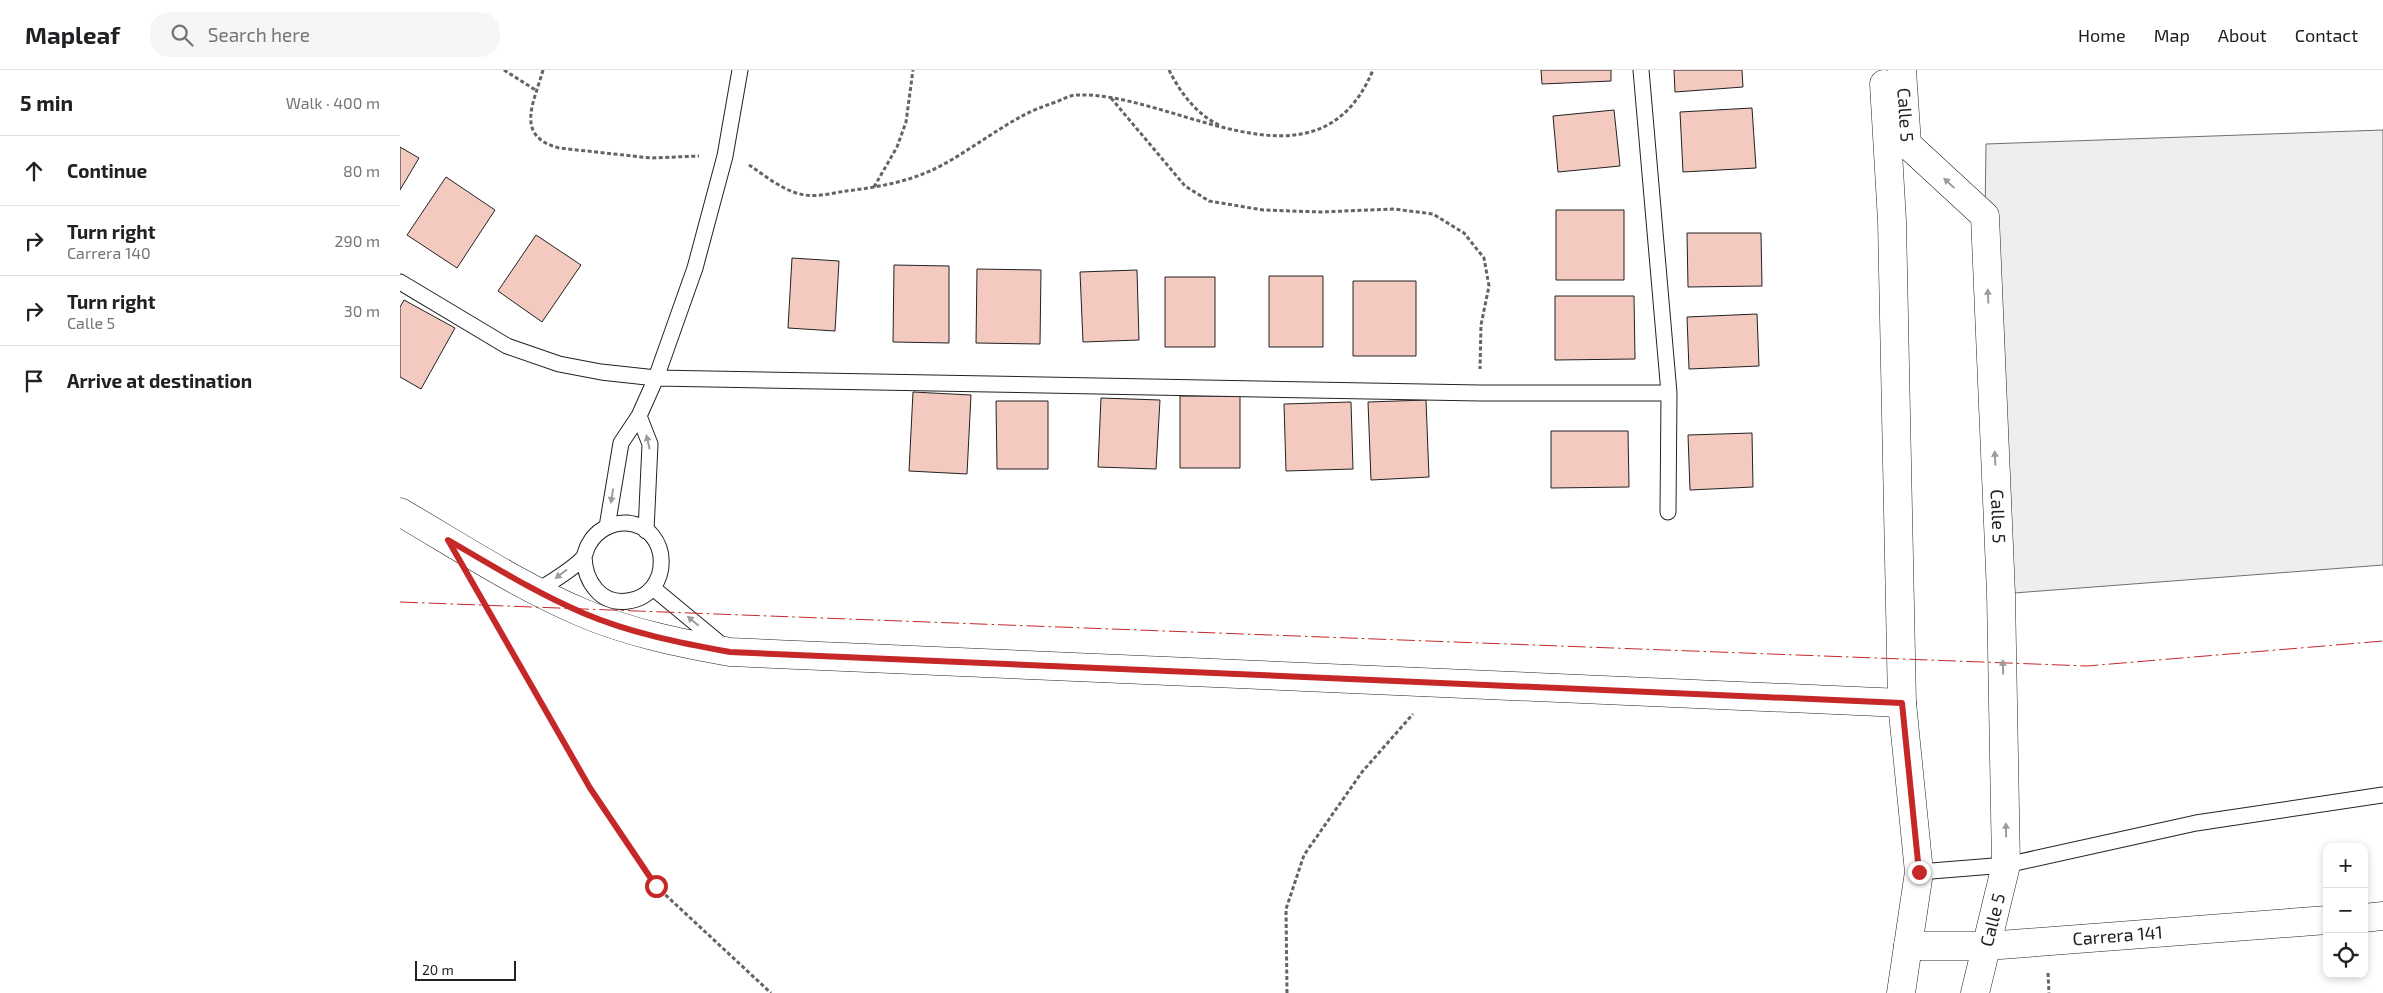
<!DOCTYPE html>
<html lang="en">
<head>
<meta charset="utf-8">
<style>
  body { margin:0; font-family:"Exo 2",sans-serif; background:#f6f6f6; color:#202124 }
  .controls { position:absolute; right:15px; bottom:15px; display:grid; overflow:hidden; border-radius:10px; box-shadow:0 2px 8px #0003 }
  .controls button { width:45px; height:45px; display:grid; place-items:center; padding:0; border:0; border-bottom:1px solid #e0e0e0; background:#fff; color:#202124; font:25px sans-serif }
  .scale { position:absolute; left:15px; bottom:12px; width:101px; box-sizing:border-box; padding-left:5px; border:2px solid #222; border-top:0; font-size:14px; line-height:18px; white-space:nowrap; color:#222; -webkit-text-stroke:4px #fff; paint-order:stroke }
  .stop { position:absolute; width:15px; height:15px; margin:-11px; border:4px solid #c62828; border-radius:50%; background:#fff }
  .stop.end { background:#c62828; border-color:#fff; box-shadow:0 1px 5px #0008 }
  .list { margin:0; padding:0; list-style:none }
  h2 { display:flex; justify-content:space-between; align-items:center; height:65px; margin:0; padding:0 20px; font-size:21px }
  h2 small { font-size:16px; font-weight:400; color:#757577 }
  .list li { display:grid; grid-template-columns:32px 1fr auto; gap:15px; align-items:center; box-sizing:border-box; height:70px; padding:0 20px; border-top:1px solid #e0e0e0 }
  .list b { display:block; font-size:19px; white-space:nowrap }
  .list p { margin:0; font-size:16px; white-space:nowrap; color:#757577 }
  .list em { font-size:16px; font-style:normal; color:#757577 }
  .icon { flex:none; width:28px; height:28px; fill:none; stroke:currentColor; stroke-width:2; stroke-linecap:round; stroke-linejoin:round }
  .map { position:relative; flex:none; width:1983px; height:923px; overflow:hidden }
  header { display:flex; align-items:center; gap:30px; box-sizing:border-box; height:70px; padding:0 25px; background:#fff; border-bottom:1px solid #e0e0e0 }
  header strong { font-size:24px }
  nav { display:flex; gap:28px; margin-inline-start:auto; font-size:18px }
  .search { width:350px; height:45px; background:#f6f6f6; display:flex; align-items:center; gap:12px; box-sizing:border-box; padding:0 18px; border-radius:20px; color:#757577; font-size:19px }
  main { display:flex }
  aside { flex:1; background:#fff }
  .map>svg:first-child { display:block }
  .green { fill:#eee; stroke:#6f6f6f }
  .building { fill:#f3c9c0; stroke:#222 }
  .lines { fill:none; stroke-linecap:round; stroke-linejoin:round }
  .lane-casing { stroke:#222; stroke-width:17 }
  .street-casing { stroke:#222; stroke-width:29 }
  .path { stroke:#646464; stroke-width:3; stroke-dasharray:4 2.5; stroke-linecap:butt }
  .lane { stroke:#fff; stroke-width:15 }
  .street { stroke:#fff; stroke-width:28 }
  .power { stroke:#c62828; stroke-width:1; stroke-dasharray:18 4 2.5 4; stroke-linecap:butt }
  .oneway { fill:#9c9c9c }
  .route { stroke:#c62828; stroke-width:6 }
  .labels { text-anchor:middle; stroke-width:4; stroke-linejoin:round; paint-order:stroke }
  .street-label { font-size:18px; fill:#222; stroke:#fff }
</style>
</head>
<body>
<header>
<strong>Mapleaf</strong>
<div class="search"><svg class="icon" aria-label="search" viewBox="0 0 24 24"><circle cx="10" cy="10" r="6"/><path d="M15 15l6 6"/></svg>Search here</div>
<nav><a>Home</a><a>Map</a><a>About</a><a>Contact</a></nav>
</header>
<main>
<aside>
<h2>5 min<small>Walk · 400 m</small></h2>
<ul class="list">
<li><svg class="icon" aria-label="ahead" viewBox="0 0 24 24"><path d="M12 20V5M6 11l6-6 6 6"/></svg><div><b>Continue</b></div><em>80 m</em></li>
<li><svg class="icon" aria-label="right" viewBox="0 0 24 24"><path d="M7 20v-9h11M14 6l5 5-5 5"/></svg><div><b>Turn right</b><p>Carrera 140</p></div><em>290 m</em></li>
<li><svg class="icon" aria-label="right" viewBox="0 0 24 24"><path d="M7 20v-9h11M14 6l5 5-5 5"/></svg><div><b>Turn right</b><p>Calle 5</p></div><em>30 m</em></li>
<li><svg class="icon" aria-label="arrive" viewBox="0 0 24 24"><path d="M6 21V4h12l-3 4 3 4H6"/></svg><div><b>Arrive at destination</b></div></li>
</ul>
</aside>
<div class="map">
<svg width="1983" height="923" viewBox="0 0 1983 923">
  <rect width="100%" height="100%" fill="#fff"/>
  <path class="green" d="M1983,60v435l-382,29 -16,-378 1,-72z"/>
  <path class="building" d="M1141,0h70v11l-69,3z
    M1274,0h68l1,17 -68,5z
    M1352,38l4,60 -73,4 -3,-60z
    M1214,40l6,56 -62,6 -5,-56z
    M0,77l19,11 -19,32z
    M46,107l49,33 -38,58 -50,-33z
    M1156,140h68v70h-68z
    M1287,163h74l1,53 -74,1z
    M136,165l45,30 -39,57 -44,-31z
    M392,188l47,3 -4,70 -47,-3z
    M494,195l55,1v77l-56,-1z
    M577,199l64,1 -1,74 -64,-1z
    M737,200l2,70 -56,2 -3,-70z
    M869,206h54v71h-54z
    M765,207h50v70h-50z
    M953,211h63v75h-63z
    M1155,226h79l1,63 -80,1z
    M4,230l51,28 -34,61 -21,-12v-70z
    M1357,244l2,52 -70,3 -2,-52z
    M513,322l58,3 -4,79 -58,-3z
    M780,326h60v72h-60z
    M701,328l59,2 -4,69 -58,-2z
    M1026,330l3,77 -58,3 -3,-78z
    M596,331h52v68h-51z
    M951,332l2,67 -67,2 -2,-67z
    M1151,361h77l1,56 -78,1z
    M1352,363l1,54 -63,3 -2,-55z"/>
  <g class="lines">
    <defs>
      <path id="lane" d="M1241,0l28,323 -1,119
        M0,212l107,64 52,18 42,8 55,6 824,15h189
        M239,346l11,28 -4,87
        M207,457l14,-84 18,-27 17,-38 39,-110 30,-112 15,-86
        M253,518l70,58
        M137,521c14,-9 35,-21 46,-33 3,-4 3,-10 6,-14 7,-13 22,-22 38,-21 45,4 46,72 1,78 -28,4 -43,-20 -44,-44
        M1519,802l87,-7 190,-42 187,-28"/>
      <g id="street">
        <path id="s1" d="M1502,0l5,74 78,72 16,378 5,271 -31,128"/>
        <path d="M1484,14l8,137 10,482 17,169 -18,121"/>
        <path d="M0,442c60,35 119,74 183,101 47,20 97,30 147,39l1172,51"/>
        <path d="M1964,848l19,-2"/>
        <path id="s2" d="M1508,876h79l340,-26"/>
      </g>
    </defs>
    <use href="#lane" class="lane-casing"/>
    <use href="#street" class="street-casing"/>
    <path class="path" d="M104,0l33,21
      M143,0c-9,33 -29,66 16,78l92,10 48,-2
      M769,0c11,22 27,44 50,55
      M711,28l74,88 24,15 54,9 58,2 73,-3 39,5 31,19 20,25 5,28 -8,39 -1,44
      M349,95c17,11 35,27 56,30 13,2 28,-2 41,-4 25,-3 51,-7 74,-16 25,-9 47,-25 69,-39 25,-16 39,-25 67,-34 7,-3 14,-7 21,-7 96,-4 240,109 296,-25
      M474,117l23,-40 9,-25 7,-52
      M81,527l109,190 67,100 114,106
      M1648,903l1,20
      M887,923l-1,-84 18,-54 58,-83 51,-58"/>
    <use href="#lane" class="lane"/>
    <use href="#street" class="street"/>
    <path class="power" d="M0,532l1687,64 296,-25"/>
  </g>
  <defs><path id="oneway-solid" d="M-6-.8H1V-3.2L6.5 0L1 3.2V.8H-6Z" transform="scale(1.25)"/></defs>
  <g class="oneway">
    <use href="#oneway-solid" transform="translate(1549 113) rotate(-137)"/>
    <use href="#oneway-solid" transform="translate(1588 226) rotate(-93)"/>
    <use href="#oneway-solid" transform="translate(248 372) rotate(-103)"/>
    <use href="#oneway-solid" transform="translate(1595 388) rotate(-93)"/>
    <use href="#oneway-solid" transform="translate(212 426) rotate(99)"/>
    <use href="#oneway-solid" transform="translate(161 504) rotate(143)"/>
    <use href="#oneway-solid" transform="translate(293 551) rotate(-140)"/>
    <use href="#oneway-solid" transform="translate(1603 597) rotate(-91)"/>
    <use href="#oneway-solid" transform="translate(1606 760) rotate(-91)"/>
  </g>
  <g class="lines">
    <path class="route" d="M256,816l-66,-98 -142,-248c45,26 88,53 135,73 47,20 97,30 147,39l1172,51 17,169"/>
  </g>
  <g class="labels">
    <g class="street-label">
      <text dy="6" stroke="none"><textPath href="#s1" startOffset="45">Calle 5</textPath></text>
      <text dy="6" stroke="none"><textPath href="#s1" startOffset="481">Calle 5</textPath></text>
      <text transform="translate(1593 850) rotate(-76)" y="6">Calle 5</text>
      <text dy="6" stroke="none"><textPath href="#s2" startOffset="210">Carrera 141</textPath></text>
    </g>
  </g>
</svg>
<div class="controls">
<button>+</button>
<button>−</button>
<button><svg class="icon" aria-label="locate" viewBox="0 0 24 24"><circle cx="12" cy="12" r="6"/><path d="M12 2v4M12 18v4M2 12h4M18 12h4"/></svg></button>
</div>
<div class="scale">20 m</div>
<div class="stop" style="left:256px;top:816px"></div>
<div class="stop end" style="left:1519px;top:802px"></div>
</div>
</main>
</body>
</html>
